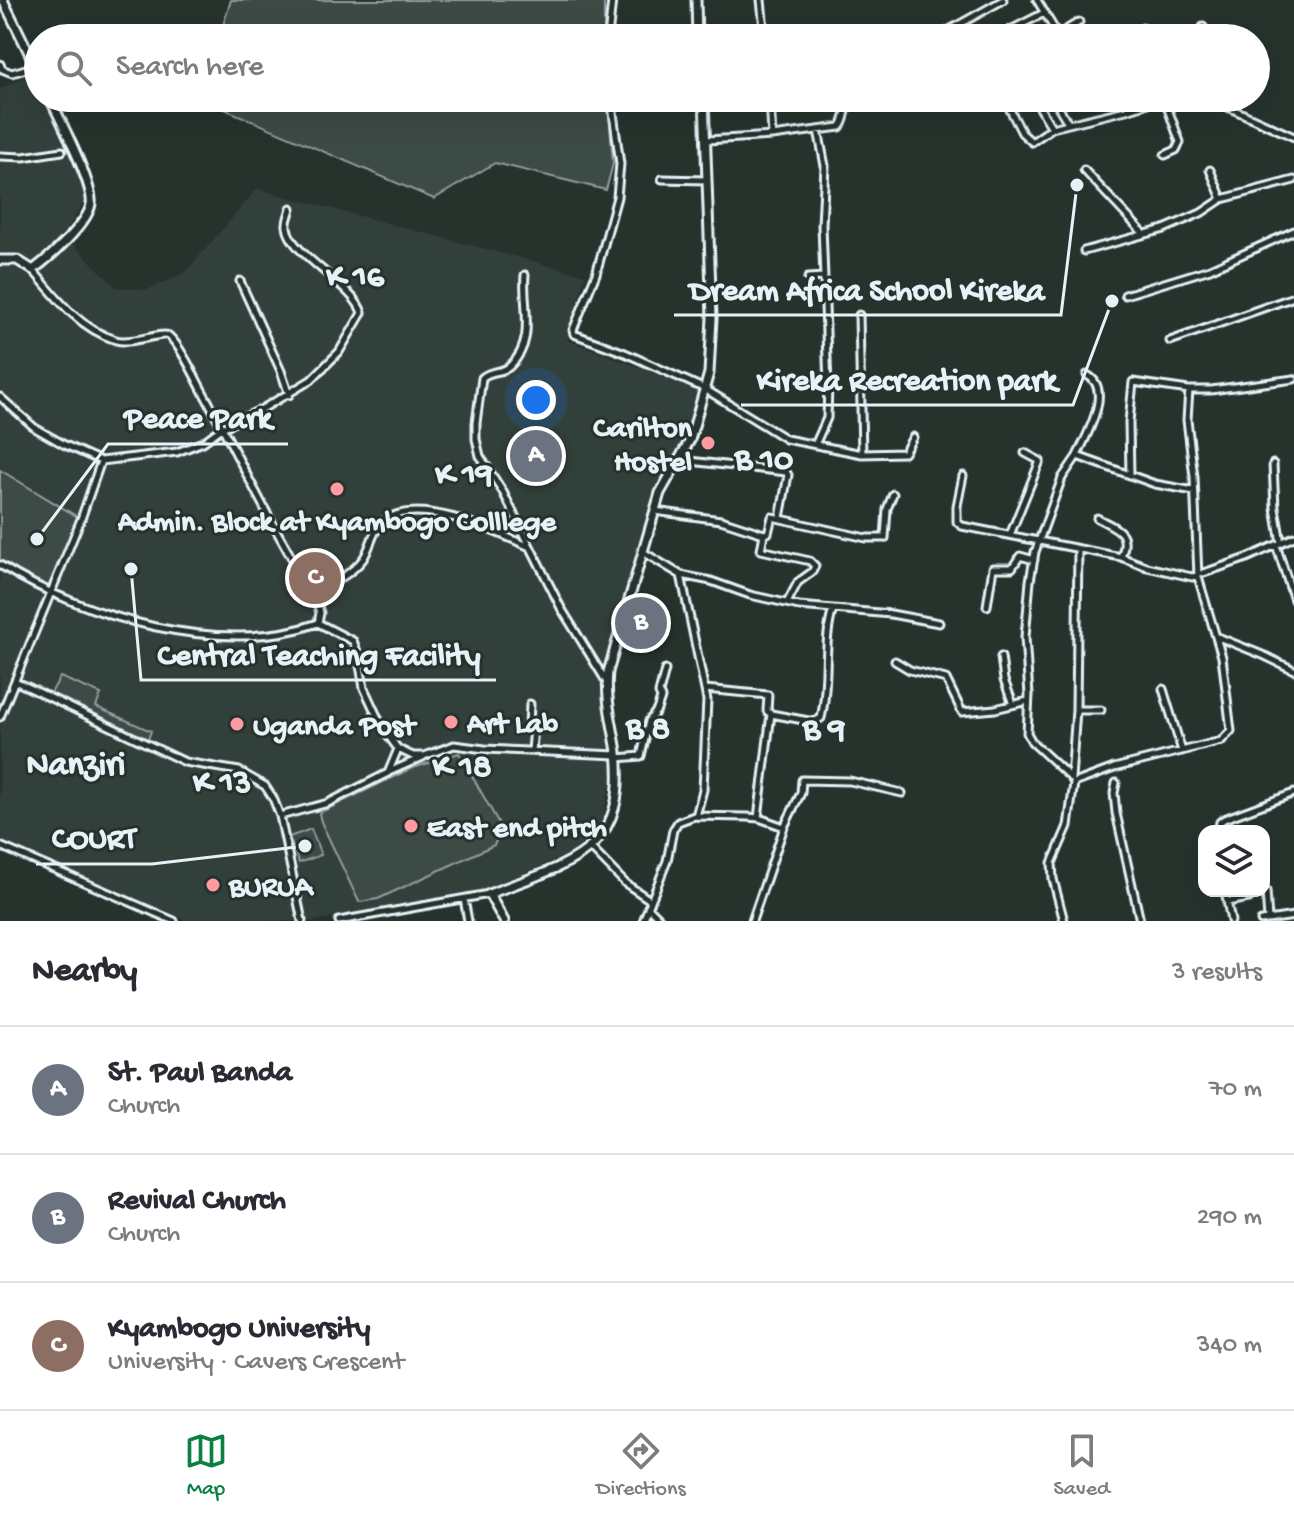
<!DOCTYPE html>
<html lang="en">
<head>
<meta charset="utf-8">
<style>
  body { margin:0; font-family:"Gochi Hand",sans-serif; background:#f2f2f3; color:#2b2b33 }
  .controls { position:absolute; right:24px; bottom:24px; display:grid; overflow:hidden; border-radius:16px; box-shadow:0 8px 32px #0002 }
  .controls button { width:72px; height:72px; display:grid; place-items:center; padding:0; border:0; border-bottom:2px solid #e1e1e2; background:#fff; color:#2b2b33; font:40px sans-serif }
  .you { position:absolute; left:536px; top:400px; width:28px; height:28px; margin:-20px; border:6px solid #fff; border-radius:50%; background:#1a73e8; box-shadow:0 0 0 12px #1a73e833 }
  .badge { display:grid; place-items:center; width:52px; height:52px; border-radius:50%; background:#0b8043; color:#fff; font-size:26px; font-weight:700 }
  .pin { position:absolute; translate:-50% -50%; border:4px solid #fff; box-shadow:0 2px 8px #0006 }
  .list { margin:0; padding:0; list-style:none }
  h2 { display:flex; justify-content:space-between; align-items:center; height:104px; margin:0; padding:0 32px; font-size:34px }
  h2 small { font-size:26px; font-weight:400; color:#7c7c81 }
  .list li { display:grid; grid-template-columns:52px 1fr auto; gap:24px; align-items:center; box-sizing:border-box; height:128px; padding:0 32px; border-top:2px solid #e1e1e2 }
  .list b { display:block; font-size:30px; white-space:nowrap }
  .list p { margin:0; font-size:26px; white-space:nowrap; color:#7c7c81 }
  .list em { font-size:26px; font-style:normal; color:#7c7c81 }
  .icon { flex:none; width:44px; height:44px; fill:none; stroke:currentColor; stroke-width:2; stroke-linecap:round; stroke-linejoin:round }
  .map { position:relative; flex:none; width:1294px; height:921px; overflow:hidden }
  .search { position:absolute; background:#fff; box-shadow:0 8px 32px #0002; left:24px; right:24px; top:24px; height:88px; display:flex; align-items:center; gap:20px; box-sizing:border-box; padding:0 28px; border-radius:44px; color:#7c7c81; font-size:30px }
  .sheet { height:488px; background:#fff }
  nav { display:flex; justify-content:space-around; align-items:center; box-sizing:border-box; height:112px; border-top:2px solid #e1e1e2; background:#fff; font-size:22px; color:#7c7c81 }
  nav a { display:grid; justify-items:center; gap:4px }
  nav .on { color:#0b8043 }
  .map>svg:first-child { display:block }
  .built { fill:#333f3a }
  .green { fill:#3e4b47; stroke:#939ea0; stroke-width:2 }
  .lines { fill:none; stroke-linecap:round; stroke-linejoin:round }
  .street-casing { stroke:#e8f1f8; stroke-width:11 }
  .secondary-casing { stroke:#e8f1f8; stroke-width:13 }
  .street { stroke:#26332d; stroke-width:5 }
  .secondary { stroke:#26332d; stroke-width:7 }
  .poi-dot { fill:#ff9aa2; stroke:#26332d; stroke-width:3 }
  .labels { text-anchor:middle; stroke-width:6; stroke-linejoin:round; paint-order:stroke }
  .poi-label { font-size:30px; font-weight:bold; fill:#e8f1f8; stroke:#26332d; text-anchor:start }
  .quarter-label { font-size:34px; font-weight:bold; fill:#e8f1f8; stroke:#26332d }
  .leader { fill:none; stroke:#e8f1f8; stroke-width:3 }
  .callout-dot { fill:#e8f1f8; stroke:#26332d; stroke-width:3 }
  .callout-label { font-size:32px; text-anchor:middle; font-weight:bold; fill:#e8f1f8; stroke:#26332d; stroke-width:6; stroke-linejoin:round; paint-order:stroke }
</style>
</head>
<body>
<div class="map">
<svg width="1294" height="921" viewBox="0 0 1294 921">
  <rect width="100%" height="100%" fill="#26332d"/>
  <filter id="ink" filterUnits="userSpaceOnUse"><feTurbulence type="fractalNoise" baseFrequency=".0125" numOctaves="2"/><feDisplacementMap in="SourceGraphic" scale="16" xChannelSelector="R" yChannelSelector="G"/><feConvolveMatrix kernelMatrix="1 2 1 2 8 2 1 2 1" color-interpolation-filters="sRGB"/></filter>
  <g filter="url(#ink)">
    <path class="built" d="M35,71l3,7v20h9l36,87 2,14 -21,36 52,52 31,3 39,-18 71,-83 328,86 -18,65 133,51 -24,64 -19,34 -52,179 -3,20 11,81 -12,59 -30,25 -89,38 -169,30h-125l-188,-79v-753z"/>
    <path class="green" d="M231,0h373v38h-385z
      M199,98h409l5,66 -7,26 -111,-27 -61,36z
      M0,470l81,49 -30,75 -51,-34z
      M60,677l41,17 -5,13 55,24 -3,8 -97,-46z
      M459,753l43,76 -8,16 -116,54 -19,3 -38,-80 -2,-9 91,-44z
      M311,829l10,26 -22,8 -10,-26z"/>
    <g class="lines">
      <defs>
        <path id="street" d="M761,0l4,38
          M1037,0l19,32 5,1 18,-11
          M1143,28l6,10
          M997,37l47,-24
          M608,38l4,-38
          M935,38l68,-38
          M1201,38l2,-11
          M0,64l2,5 10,4 24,-7
          M611,98l9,66 -3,33 -21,77 -23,56 1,4 51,19 80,36 81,50 76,15 42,-1 9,-16
          M770,98l2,38
          M1004,98l18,35 10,9 20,-14 78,-19 33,-11
          M1034,98l18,30
          M1053,98l15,25
          M1123,98l7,11
          M1164,98l16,44 -4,8 -11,5
          M1208,98l86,39
          M707,140l65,-4 68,-9c7,-7 4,-20 11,-29
          M0,156l23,1 39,-6
          M1084,170l60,64
          M1210,170l12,29
          M662,179l45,1
          M1084,251l80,-22 37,-16 21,-14 72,-19
          M33,270c23,28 47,59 83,70 15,5 47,-9 53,-4 14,13 28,46 38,63 36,66 68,135 109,199l4,15 -2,10
          M525,275c-3,30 12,66 -15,91 -8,8 -19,3 -28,12l-6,45v16l4,17 23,36 58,116 45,73
          M808,278l16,-1
          M240,281l41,90 8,24
          M1125,295l85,-26 84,-38
          M859,315l3,139
          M1170,341l124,-44
          M0,397l35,31 28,16 38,17 76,-9 26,-10 19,-14 40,-19 49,-29 28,-28 23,-39c-8,-28 -72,-58 -75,-86 -1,-6 3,-14 4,-19
          M815,445l12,-27 1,-32 -6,-161 3,-59 -7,-36
          M1077,456c9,-20 37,-67 10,-81
          M681,460l105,12 2,3 -8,43
          M1273,464l2,44 6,35
          M1130,475l-1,-53 4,-40 56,8
          M963,476l-6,30v16l5,4 159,31 26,10 45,10 55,-19 47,-21
          M655,511l66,9 43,14
          M1097,518c20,11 34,13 24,39
          M1010,535l30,-74 -15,-8
          M1276,545l18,55
          M643,552l38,23 30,6 39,14 49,11 92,8 48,9
          M0,565c82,52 223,93 318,58
          M681,575l26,125 -4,90 -7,26
          M312,592c18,-8 38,-16 51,-33 8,-11 9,-29 21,-38 34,-26 112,11 146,26
          M787,603l11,-21 14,-10 3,-6 -5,-5 -49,-11 3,-16 4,-1 4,-16 94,21h19l2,-29 6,-15
          M987,606l6,-38h19l8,-12 14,4
          M1218,637l47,19 29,14
          M1001,657l3,23 9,24
          M895,661l15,9 36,9 16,33 33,-3 33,-8
          M17,682l168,80 54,9 26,15 8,12 7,18 22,105
          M705,689l63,6 -1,16 4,3 -13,104
          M1163,689l19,62
          M530,704l-1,21 5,2 -2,24
          M1076,710h25
          M771,714l43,8 7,-4c9,-36 1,-74 12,-109
          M0,717l81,-198 20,-58
          M398,749l15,7h11l30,-11 31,4 132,6
          M617,758l24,-2 8,-35 8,-11 4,-12 -2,-5 6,-23
          M389,772l34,-15
          M1070,777l-38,-35 -5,-9 2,-38 -4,-58 5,-56 5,-29 27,-74 15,-22 78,28 39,7
          M1071,779l5,-69 2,-160
          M1116,783l-2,10 2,20 24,108
          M280,816l48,-13 60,-30 10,-24 -16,-22 -18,-39 -6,-34 -5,-13 -35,-18
          M1218,831l2,-9 4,-3 70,-26
          M0,846l174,75
          M591,848l34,35 25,17
          M1225,891l6,30
          M1266,891l2,29
          M464,899l4,22
          M1227,902l22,-4
          M648,907l14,14
          M339,921l150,-27
          M643,921l24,-60 6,-31 5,-8 16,-6 53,1 12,1 25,9
          M752,921l32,-94 17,-34 1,-13 48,1 52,12
          M1064,921l-11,-42 -1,-16 16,-37 6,-43 40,-15 107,-27 10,-10 -9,-74 -24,-80 -4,-100 -7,-57 2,-30h22l83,-11
          M1261,921l33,-5"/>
        <path id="secondary" d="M3,0l35,71
          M696,0l1,38
          M0,260h17l16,10c16,-12 55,-46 58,-66 3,-19 -32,-86 -41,-106
          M504,921l-15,-27c80,-31 139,-40 128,-142 -4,-27 -12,-53 -9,-80l52,-179 30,-53 19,-67 3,-55 -8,-220"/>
      </defs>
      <use href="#street" class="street-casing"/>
      <use href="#secondary" class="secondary-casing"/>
      <use href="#street" class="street"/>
      <use href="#secondary" class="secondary"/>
    </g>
  </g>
  <g class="poi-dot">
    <circle cx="708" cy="443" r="8"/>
    <circle cx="337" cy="489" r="8"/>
    <circle cx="451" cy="722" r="8"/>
    <circle cx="237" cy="724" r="8"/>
    <circle cx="411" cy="826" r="8"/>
    <circle cx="213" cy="885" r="8"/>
  </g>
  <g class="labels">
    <g class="poi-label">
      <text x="692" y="436" text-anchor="end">Carilton<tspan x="692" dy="34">Hostel</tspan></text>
      <text x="337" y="530" text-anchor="middle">Admin. Block at Kyambogo Colllege</text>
      <text x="467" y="732">Art Lab</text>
      <text x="253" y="734">Uganda Post</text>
      <text x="427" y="836">East end pitch</text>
      <text x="229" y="895">BURUA</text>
    </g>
    <g class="quarter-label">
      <text x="355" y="285">K 16</text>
      <text x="764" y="468">B 10</text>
      <text x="464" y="483">K 19</text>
      <text x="648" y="737">B 8</text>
      <text x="824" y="738">B 9</text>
      <text x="76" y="773">Nanziri</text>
      <text x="462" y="775">K 18</text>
      <text x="222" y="791">K 13</text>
    </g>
  </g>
  <path class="leader" d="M1077 185L1061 315H674M1112 301L1073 405H741M37 539L108 444H288M131 569L141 680H496M305 846L152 864H36"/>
  <g class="callout-dot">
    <circle cx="1077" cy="185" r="8"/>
    <circle cx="1112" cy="301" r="8"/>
    <circle cx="37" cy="539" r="8"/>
    <circle cx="131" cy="569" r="8"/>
    <circle cx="305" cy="846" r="8"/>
  </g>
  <g class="callout-label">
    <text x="867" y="299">Dream Africa School Kireka</text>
    <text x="907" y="389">Kireka Recreation park</text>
    <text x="198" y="427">Peace Park</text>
    <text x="319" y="664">Central Teaching Facility</text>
    <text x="94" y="847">COURT</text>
  </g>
</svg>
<div class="controls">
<button><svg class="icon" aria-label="layers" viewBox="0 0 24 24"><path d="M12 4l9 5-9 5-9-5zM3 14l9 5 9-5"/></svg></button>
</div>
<div class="you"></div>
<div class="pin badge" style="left:536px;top:456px;background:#6b7280">A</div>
<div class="pin badge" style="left:641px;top:623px;background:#6b7280">B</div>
<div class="pin badge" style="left:315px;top:578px;background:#8d6e63">C</div>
<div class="search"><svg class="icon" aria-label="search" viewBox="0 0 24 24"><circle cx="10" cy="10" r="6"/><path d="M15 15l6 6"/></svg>Search here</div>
</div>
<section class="sheet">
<h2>Nearby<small>3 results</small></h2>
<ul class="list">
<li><span class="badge" style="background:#6b7280">A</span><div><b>St. Paul Banda</b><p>Church</p></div><em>70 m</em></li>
<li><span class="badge" style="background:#6b7280">B</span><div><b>Revival Church</b><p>Church</p></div><em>290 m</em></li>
<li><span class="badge" style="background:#8d6e63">C</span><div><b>Kyambogo University</b><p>University · Cavers Crescent</p></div><em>340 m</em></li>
</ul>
</section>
<nav>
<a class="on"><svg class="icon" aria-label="map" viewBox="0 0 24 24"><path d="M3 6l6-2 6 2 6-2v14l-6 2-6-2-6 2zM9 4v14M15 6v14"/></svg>Map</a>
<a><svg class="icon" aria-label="directions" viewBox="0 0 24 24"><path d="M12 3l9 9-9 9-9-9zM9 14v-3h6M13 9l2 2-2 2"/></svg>Directions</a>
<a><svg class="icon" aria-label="saved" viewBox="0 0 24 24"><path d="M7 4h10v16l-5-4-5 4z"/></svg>Saved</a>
</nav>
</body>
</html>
